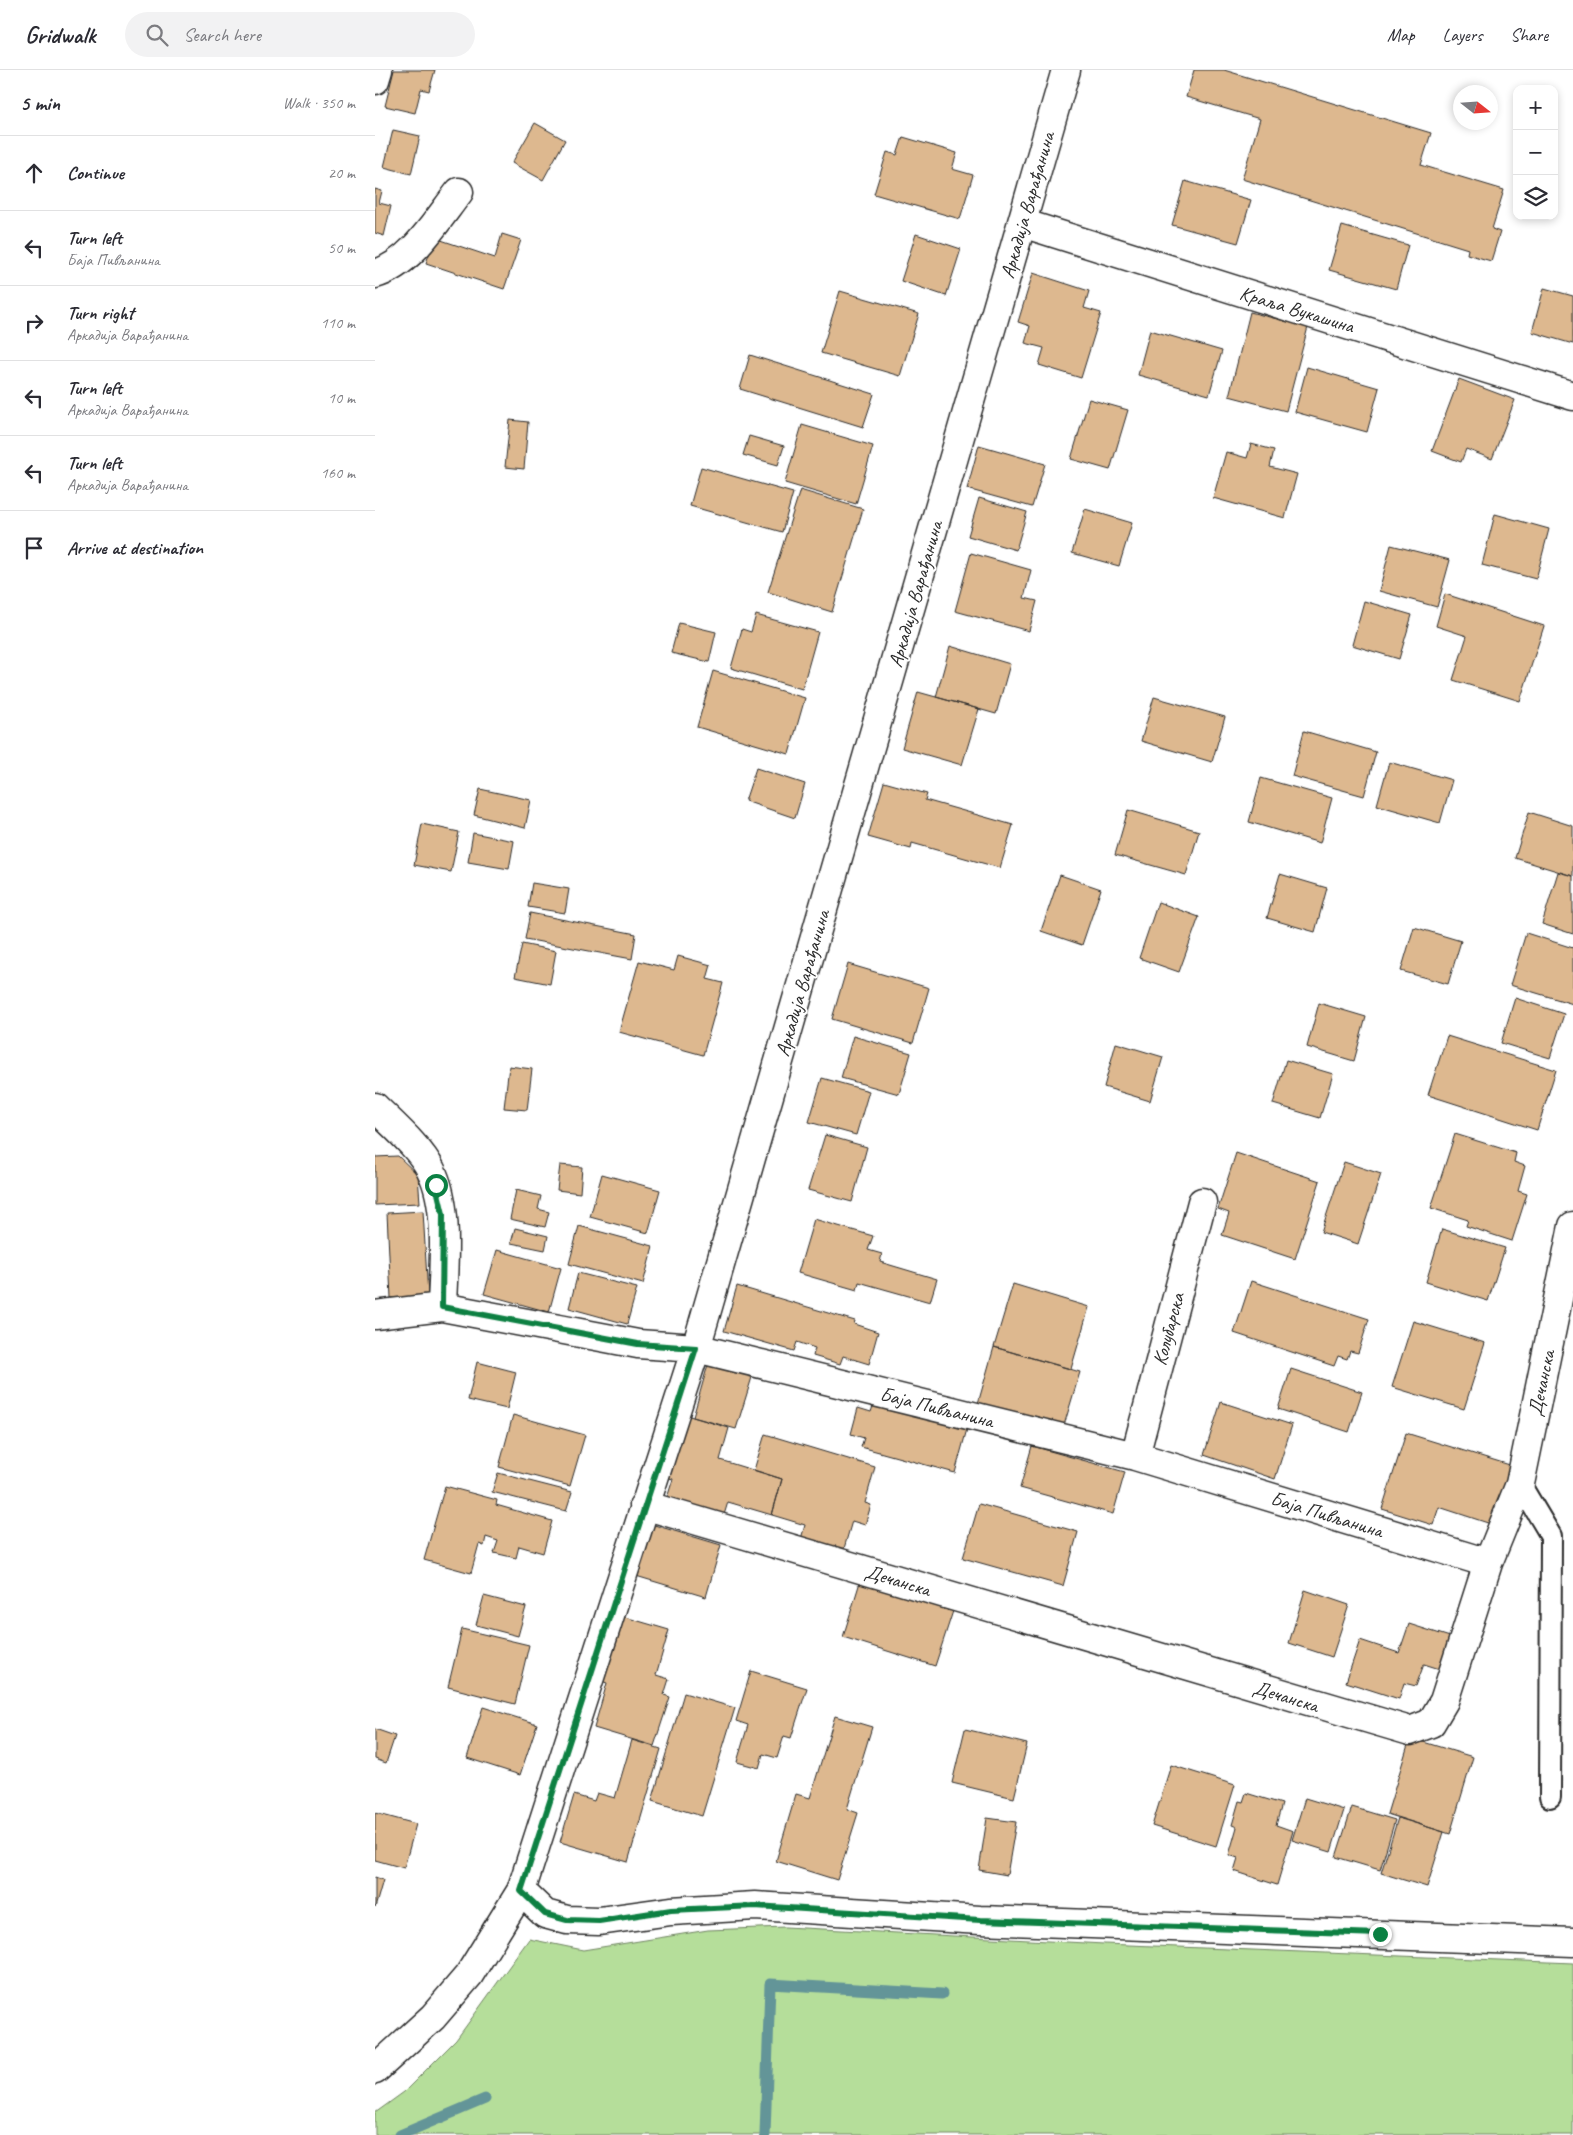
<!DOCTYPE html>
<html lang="en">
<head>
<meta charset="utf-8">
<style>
  body { margin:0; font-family:Caveat,sans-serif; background:#f2f2f3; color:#2b2b33 }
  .controls { position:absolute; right:15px; top:15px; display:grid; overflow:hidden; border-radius:10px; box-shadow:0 2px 8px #0003 }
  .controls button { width:45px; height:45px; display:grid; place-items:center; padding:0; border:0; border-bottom:1px solid #e1e1e2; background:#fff; color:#2b2b33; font:25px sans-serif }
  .compass { position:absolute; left:1078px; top:15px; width:45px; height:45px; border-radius:50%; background:#fff; box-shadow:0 2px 8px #0003; rotate:107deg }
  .stop { position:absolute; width:15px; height:15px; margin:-11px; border:4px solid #0b8043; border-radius:50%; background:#fff }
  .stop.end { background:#0b8043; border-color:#fff; box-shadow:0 1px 5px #0008 }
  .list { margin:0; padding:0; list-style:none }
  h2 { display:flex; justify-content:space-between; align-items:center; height:65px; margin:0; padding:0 20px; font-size:21px }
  h2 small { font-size:16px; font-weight:400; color:#7c7c81 }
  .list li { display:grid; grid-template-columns:32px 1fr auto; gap:15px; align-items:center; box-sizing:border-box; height:75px; padding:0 20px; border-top:1px solid #e1e1e2 }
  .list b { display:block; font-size:19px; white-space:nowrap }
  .list p { margin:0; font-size:16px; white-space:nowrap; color:#7c7c81 }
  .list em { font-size:16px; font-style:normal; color:#7c7c81 }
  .icon { flex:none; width:28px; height:28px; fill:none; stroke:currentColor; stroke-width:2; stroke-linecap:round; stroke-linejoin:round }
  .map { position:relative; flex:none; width:1198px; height:2065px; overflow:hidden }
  header { display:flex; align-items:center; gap:30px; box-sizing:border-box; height:70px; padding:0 25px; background:#fff; border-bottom:1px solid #e1e1e2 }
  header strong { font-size:24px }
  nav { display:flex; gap:28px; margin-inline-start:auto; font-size:18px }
  .search { width:350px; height:45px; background:#f2f2f3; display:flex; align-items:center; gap:12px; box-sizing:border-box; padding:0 18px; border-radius:28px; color:#7c7c81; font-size:19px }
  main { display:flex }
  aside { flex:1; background:#fff }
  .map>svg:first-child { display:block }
  .green { fill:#b5de9a; stroke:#708462 }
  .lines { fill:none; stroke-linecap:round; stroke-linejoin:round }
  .stream { stroke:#649598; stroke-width:11 }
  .building { fill:#ddb88f; stroke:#2b2b2b }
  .service-casing { stroke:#2b2b2b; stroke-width:24 }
  .minor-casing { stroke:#2b2b2b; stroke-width:31 }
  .service { stroke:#fff; stroke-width:20 }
  .minor { stroke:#fff; stroke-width:28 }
  .route { stroke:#0b8043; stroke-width:6 }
  .labels { text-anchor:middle; stroke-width:4; stroke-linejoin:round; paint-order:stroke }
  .street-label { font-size:20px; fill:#2b2b2b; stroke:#fff }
</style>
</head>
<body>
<header>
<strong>Gridwalk</strong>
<div class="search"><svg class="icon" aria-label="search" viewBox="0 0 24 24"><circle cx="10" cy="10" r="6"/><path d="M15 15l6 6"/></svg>Search here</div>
<nav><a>Map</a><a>Layers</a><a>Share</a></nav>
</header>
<main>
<aside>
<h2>5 min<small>Walk · 350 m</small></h2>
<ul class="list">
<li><svg class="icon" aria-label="ahead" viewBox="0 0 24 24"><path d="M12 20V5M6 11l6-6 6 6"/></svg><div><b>Continue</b></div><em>20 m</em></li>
<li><svg class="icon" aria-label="left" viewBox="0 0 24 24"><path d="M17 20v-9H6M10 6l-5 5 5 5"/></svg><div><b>Turn left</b><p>Баја Пивљанина</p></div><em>50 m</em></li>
<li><svg class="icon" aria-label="right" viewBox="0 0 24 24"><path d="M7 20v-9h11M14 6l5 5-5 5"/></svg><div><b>Turn right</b><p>Аркадија Варађанина</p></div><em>110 m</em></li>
<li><svg class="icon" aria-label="left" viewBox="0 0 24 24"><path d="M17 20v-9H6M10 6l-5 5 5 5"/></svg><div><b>Turn left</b><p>Аркадија Варађанина</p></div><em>10 m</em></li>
<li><svg class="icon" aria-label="left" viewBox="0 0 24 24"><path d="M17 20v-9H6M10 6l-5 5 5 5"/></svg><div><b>Turn left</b><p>Аркадија Варађанина</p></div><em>160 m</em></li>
<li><svg class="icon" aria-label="arrive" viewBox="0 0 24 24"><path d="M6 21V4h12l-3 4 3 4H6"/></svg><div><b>Arrive at destination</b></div></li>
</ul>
</aside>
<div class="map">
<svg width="1198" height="2065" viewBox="0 0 1198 2065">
  <rect width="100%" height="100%" fill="#fff"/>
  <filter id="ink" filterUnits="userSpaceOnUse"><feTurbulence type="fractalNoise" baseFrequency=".02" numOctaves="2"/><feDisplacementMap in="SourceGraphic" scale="10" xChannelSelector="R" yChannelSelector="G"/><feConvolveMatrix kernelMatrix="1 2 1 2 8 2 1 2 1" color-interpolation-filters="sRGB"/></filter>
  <g filter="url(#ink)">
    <path class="green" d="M410,1857l319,17 469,19v172h-1198v-22l29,-21 52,-52 73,-101 54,11 125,-20z"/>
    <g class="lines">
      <path class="stream" d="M25,2065l85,-36
        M390,2065l5,-151 172,10"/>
    </g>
    <path class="building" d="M19,0h41l-6,21 -8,-2 -6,24 -30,-7z
      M819,0h30l207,63 -10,32 83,25 -12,39 8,3 -9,29 -24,-7 1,-5 -226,-70 18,-60 -74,-22z
      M160,53l30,17 -22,40 -31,-17z
      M18,60l27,6 -9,38 -27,-7z
      M528,67l54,16 -5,16 21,6 -13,44 -86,-25 13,-42 10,3z
      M810,111l66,19 -13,43 -66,-18z
      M0,119l7,2 -3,12 12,3 -7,30 -9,-3z
      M967,156l66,19 -12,44 -67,-19z
      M127,164l19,6 -17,49 -78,-26 9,-25 60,20z
      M541,164l45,15 -15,47 -45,-15z
      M658,203l56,18 -5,17 17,5 -20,65 -42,-13 5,-17 -19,-5 5,-17 -12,-4z
      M1169,218l29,8v48l-41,-12z
      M465,221l79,23 -19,62 -79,-23z
      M875,242l58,15 -22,84 -57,-15z
      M775,260l72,21 -13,44 -71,-20z
      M375,285l124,39 -11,33 -123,-38z
      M932,297l72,21 -12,44 -72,-20z
      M1084,309l56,21 -23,59 -26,-10 -5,13 -29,-11z
      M714,329l39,11 -18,60 -39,-11z
      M135,350l18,2 -4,47 -19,-2z
      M427,355l71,21 -17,58 -71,-21z
      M374,366l35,10 -6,19 -35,-10z
      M876,374l23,6 -4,17 27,7 -12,44 -72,-20 13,-46 21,6z
      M604,375l66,19 -13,43 -65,-18z
      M326,397l92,26 -11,39 -92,-26z
      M425,420l63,19 -31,103 -64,-20z
      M604,428l48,14 -11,38 -48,-14z
      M710,439l47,14 -13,43 -47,-13z
      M1120,444l54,15 -13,50 -54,-14z
      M1016,475l59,15 -13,47 -58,-16z
      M596,483l60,17 -7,28 13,3 -8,30 -74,-20z
      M1070,524l99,32 -24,75 -67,-21 14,-44 -31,-10z
      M989,531l48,14 -13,44 -47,-14z
      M381,545l62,17 -16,57 -71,-21 11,-39 9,3z
      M304,553l37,9 -7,30 -38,-9z
      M575,576l60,18 -14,50 -60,-17z
      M338,601l92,27 -16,56 -92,-27z
      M543,622l61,17 -17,56 -60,-17z
      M779,627l71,20 -13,45 -71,-21z
      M929,661l72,21 -12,44 -72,-20z
      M1014,692l63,18 -12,43 -63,-18z
      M381,698l49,16 -10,34 -50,-17z
      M886,708l71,20 -12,45 -71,-21z
      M509,712l43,12 -2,6 88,25 -13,43 -88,-25 -1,6 -43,-12z
      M105,719l51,11 -6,28 -51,-13z
      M753,740l71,21 -13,44 -71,-20z
      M1154,742l44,14v50l-58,-18z
      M47,754l37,8 -8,40 -37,-7z
      M98,763l41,8 -5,28 -41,-7z
      M1183,802l15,4v58l-31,-10z
      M905,804l47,14 -12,44 -48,-14z
      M685,805l41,14 -19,56 -41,-14z
      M157,813l37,6 -4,24 -37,-6z
      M783,832l41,15 -20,55 -40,-14z
      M155,843l106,21 -4,25 -107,-20z
      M1039,857l47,14 -13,43 -47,-13z
      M1151,863l47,15v56l-63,-19z
      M147,874l34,7 -6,33 -35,-7z
      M303,886l33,9 -4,14 16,4 -20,72 -84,-23 20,-71 35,9z
      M473,894l81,24 -16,55 -81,-24z
      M1140,928l49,16 -14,44 -49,-15z
      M944,933l47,14 -12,44 -47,-14z
      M478,966l58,17 -12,41 -58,-16z
      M1072,966l109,34 -19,60 -109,-35z
      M741,973l47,14 -13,44 -46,-14z
      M911,990l47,14 -13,44 -47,-14z
      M134,996l23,3 -5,41 -23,-2z
      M447,1008l47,13 -13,44 -47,-13z
      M1080,1064l61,19 -2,9 11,4 -7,25 9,3 -15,47 -46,-15 2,-6 -37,-12z
      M450,1065l42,12 -15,55 -44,-12z
      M861,1083l84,28 -25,78 -73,-24 7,-22 -11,-4z
      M23,1086l20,19 2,28 -45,2v-48z
      M969,1092l37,12 -23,70 -37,-12z
      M185,1095l22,2 -2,26 -23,-3z
      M227,1104l58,16 -12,43 -58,-16z
      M141,1120l25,6 -3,13 11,3 -4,15 -35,-8z
      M48,1141l5,85 -37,2 -4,-85z
      M439,1149l59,17 -5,14 14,4 -2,8 57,17 -7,23 -71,-20 -2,8 -59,-17z
      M204,1156l74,20 -10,38 -74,-20z
      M140,1158l33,8 -3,14 -34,-7z
      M1067,1159l63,19 -17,53 -62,-19z
      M122,1180l64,18 -12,44 -65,-18z
      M203,1203l59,15 -10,36 -58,-16z
      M876,1211l118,38 -11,34 -8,-2 -3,8 -9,-3 -4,10 -100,-33z
      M638,1214l76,23 -18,62 -77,-22z
      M362,1216l118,35 -1,3 24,8 -9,32 -26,-8 -3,8 -27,-8 2,-8 -18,-6 -3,9 -70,-20z
      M1038,1251l72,22 -21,66 -72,-22z
      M619,1277l86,25 -18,60 -85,-25z
      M334,1291l44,13 -17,55 -43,-12z
      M102,1292l39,10 -9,37 -39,-9z
      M916,1299l71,23 -13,40 -71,-23z
      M846,1332l71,23 -17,54 -71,-24z
      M499,1333l93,26 -12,44 -94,-26 3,-9 -13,-4 7,-26 13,4z
      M308,1344l46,14 -9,32 62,19 -10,36 -44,-13 -4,13 -57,-17 6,-19 -4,-1z
      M138,1345l72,20 -15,51 -71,-19z
      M1031,1363l107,33 -19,59 -55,-18 -6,18 -51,-16z
      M390,1364l110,33 -10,36 6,2 -6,20 -13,-4 -9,31 -42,-13 4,-14 -33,-10 10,-36 -28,-9z
      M657,1376l93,26 -12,42 -93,-26z
      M123,1403l74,19 -6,19 -74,-19z
      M70,1416l52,14 -1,5 56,16 -9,32 -24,-7 -3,12 -22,-5 4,-12 -12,-4 -2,9 -5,-2 -8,29 -47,-13z
      M604,1434l99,28 -15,54 -100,-28z
      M276,1454l70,21 -15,52 -70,-21z
      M485,1512l93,29 -18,55 -92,-29z
      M930,1520l44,15 -17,52 -43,-14z
      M109,1526l42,11 -8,29 -42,-11z
      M243,1545l51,15 -13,45 13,4 -5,16 6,2 -16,49 -60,-18 13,-45 -8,-3z
      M1034,1554l44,14 -10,32 -19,-6 -8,22 -12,-3 -5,16 -53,-17 14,-42 39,13z
      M87,1559l67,16 -14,59 -67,-17z
      M376,1601l56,17 -16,50 -7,-2 -7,22 -14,-4 -4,14 -22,-6 11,-37 -12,-4z
      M309,1623l51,15 -33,108 -50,-15z
      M108,1637l54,17 -17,51 -53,-17z
      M460,1646l37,11 -25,82 11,4 -21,67 -61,-19 20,-67 14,4z
      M0,1659l20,7 -9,27 -11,-4z
      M590,1659l62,15 -13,54 -62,-15z
      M1035,1668l63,19 -23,77 -63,-20z
      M257,1670l29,9 -33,113 -68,-20 14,-47 20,6 3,-8 18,5z
      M796,1695l64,20 -19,61 -64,-20z
      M871,1723l36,11 -6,21 17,6 -16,54 -43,-14 4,-13 -9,-3 8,-28 -5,-2 7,-24 4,1z
      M930,1728l39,12 -13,42 -39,-12z
      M977,1737l43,13 -15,50 -44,-13z
      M0,1743l41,11 -12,44 -29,-8z
      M612,1748l29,4 -9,53 -28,-5z
      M1023,1748l46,14 -17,55 -46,-14z
      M0,1807l8,3 -8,28z"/>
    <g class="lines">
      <defs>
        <path id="service" d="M1145,1414l31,52 -1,261"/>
        <path id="minor" d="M691,0l-370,1278 -175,543 24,23 22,6 32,1 72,-10 84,-5 225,14 593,22
          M0,10l3,-10
          M647,153l551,173
          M0,204c36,-10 62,-54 84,-82
          M0,1037c17,17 46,42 56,63 19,37 12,96 11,137
          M0,1245l67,-8 196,37 58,4 439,108 353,107
          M760,1386l67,-254
          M269,1435l766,226 21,-8 13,-22 44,-138 32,-79 53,-258
          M0,2000l58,-53 36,-42 52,-84"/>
      </defs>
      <use href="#service" class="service-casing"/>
      <use href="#minor" class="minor-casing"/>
      <use href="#service" class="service"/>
      <use href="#minor" class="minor"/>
    </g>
  </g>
  <g class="lines" filter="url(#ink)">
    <path class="route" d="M61,1115l7,29 -1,93 196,37 58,4 -175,543 24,23 22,6 32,1 72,-11 84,-4 225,14 400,14"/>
  </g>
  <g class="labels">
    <g class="street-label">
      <text transform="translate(652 135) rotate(-74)" y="7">Аркадија Варађанина</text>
      <text transform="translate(922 239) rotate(17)" y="7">Краља Вукашина</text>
      <text transform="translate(540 524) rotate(-74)" y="7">Аркадија Варађанина</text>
      <text transform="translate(427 913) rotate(-74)" y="7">Аркадија Варађанина</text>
      <text transform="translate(793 1259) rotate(-75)" y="7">Колубарска</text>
      <text transform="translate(1166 1313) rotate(-78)" y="7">Дечанска</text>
      <text transform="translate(562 1337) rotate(14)" y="7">Баја Пивљанина</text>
      <text transform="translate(952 1444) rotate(17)" y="7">Баја Пивљанина</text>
      <text transform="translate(523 1510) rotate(17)" y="7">Дечанска</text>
      <text transform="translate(911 1626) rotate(17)" y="7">Дечанска</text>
    </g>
  </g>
</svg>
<div class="controls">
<button>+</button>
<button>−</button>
<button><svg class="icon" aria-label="layers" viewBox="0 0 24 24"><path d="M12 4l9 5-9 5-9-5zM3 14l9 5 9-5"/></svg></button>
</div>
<svg class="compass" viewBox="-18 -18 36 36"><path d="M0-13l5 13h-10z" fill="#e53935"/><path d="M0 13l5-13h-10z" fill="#7c7c81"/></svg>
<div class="stop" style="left:61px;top:1115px"></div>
<div class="stop end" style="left:1005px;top:1864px"></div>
</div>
</main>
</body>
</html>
